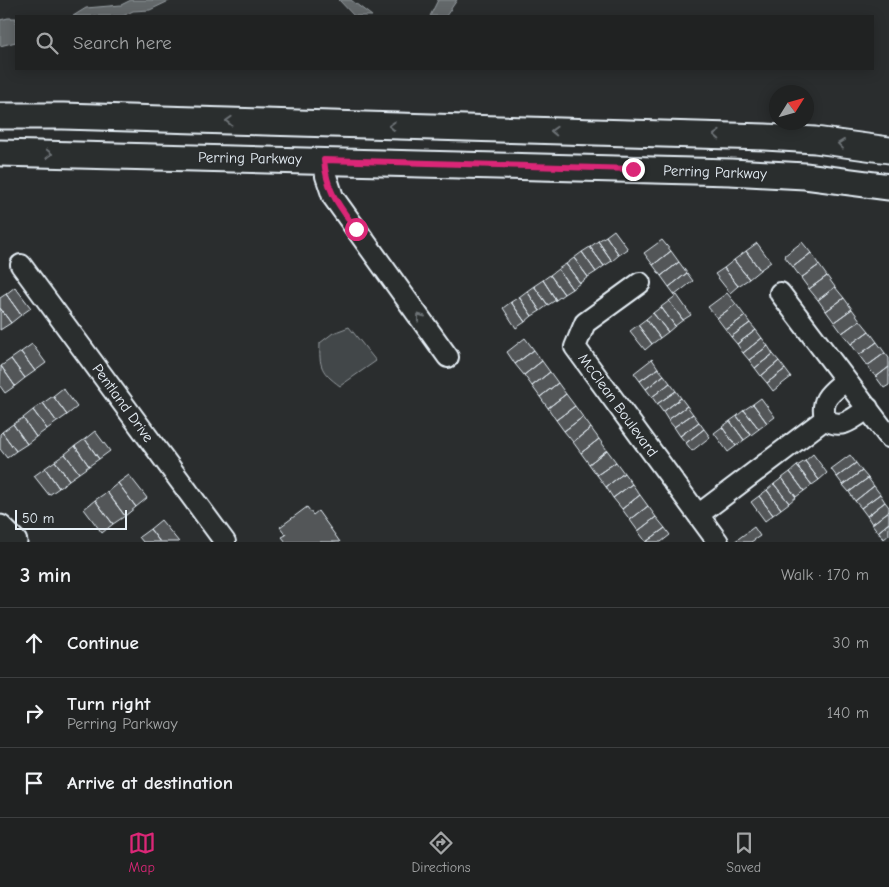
<!DOCTYPE html>
<html lang="en">
<head>
<meta charset="utf-8">
<style>
  body { margin:0; font-family:"Comic Neue",sans-serif; background:#2d2f2f; color:#f1f3f6 }
  .compass { position:absolute; left:769px; top:85px; width:45px; height:45px; border-radius:50%; background:#202222; box-shadow:0 2px 12px #0003; rotate:53deg }
  .scale { position:absolute; left:15px; bottom:12px; width:112px; box-sizing:border-box; padding-left:5px; border:2px solid #e8f1f8; border-top:0; font-size:14px; line-height:18px; white-space:nowrap; color:#e8f1f8; -webkit-text-stroke:4px #2a2d2e; paint-order:stroke }
  .stop { position:absolute; width:15px; height:15px; margin:-11px; border:4px solid #db2777; border-radius:50%; background:#fff }
  .stop.end { background:#db2777; border-color:#fff; box-shadow:0 1px 5px #0008 }
  .list { margin:0; padding:0; list-style:none }
  h2 { display:flex; justify-content:space-between; align-items:center; height:65px; margin:0; padding:0 20px; font-size:21px }
  h2 small { font-size:16px; font-weight:400; color:#a2a4a5 }
  .list li { display:grid; grid-template-columns:32px 1fr auto; gap:15px; align-items:center; box-sizing:border-box; height:70px; padding:0 20px; border-top:1px solid #3d3f40 }
  .list b { display:block; font-size:19px; white-space:nowrap }
  .list p { margin:0; font-size:16px; white-space:nowrap; color:#a2a4a5 }
  .list em { font-size:16px; font-style:normal; color:#a2a4a5 }
  .icon { flex:none; width:28px; height:28px; fill:none; stroke:currentColor; stroke-width:2; stroke-linecap:round; stroke-linejoin:round }
  .map { position:relative; flex:none; width:889px; height:542px; overflow:hidden }
  .search { position:absolute; background:#202222; box-shadow:0 2px 12px #0003; left:15px; right:15px; top:15px; height:55px; display:flex; align-items:center; gap:12px; box-sizing:border-box; padding:0 18px; border-radius:0px; color:#a2a4a5; font-size:19px }
  .sheet { height:275px; background:#202222 }
  nav { display:flex; justify-content:space-around; align-items:center; box-sizing:border-box; height:70px; border-top:1px solid #3d3f40; background:#202222; font-size:14px; color:#a2a4a5 }
  nav a { display:grid; justify-items:center; gap:2px }
  nav .on { color:#db2777 }
  .map>svg:first-child { display:block }
  .green { fill:#424648; stroke:#959ca0 }
  .water { fill:#63686b; stroke:#989fa3 }
  .building { fill:#535759; stroke:#e8f1f8 }
  .lines { fill:none; stroke-linecap:round; stroke-linejoin:round }
  .minor-casing { stroke:#e8f1f8; stroke-width:24 }
  .major-casing { stroke:#e8f1f8; stroke-width:29 }
  .minor { stroke:#2a2d2e; stroke-width:20 }
  .major { stroke:#2a2d2e; stroke-width:25 }
  .oneway { stroke:#6c7275 }
  .route { stroke:#db2777; stroke-width:6 }
  .labels { text-anchor:middle; stroke-width:4.5; stroke-linejoin:round; paint-order:stroke }
  .street-label { font-size:15px; fill:#e8f1f8; stroke:#2a2d2e }
</style>
</head>
<body>
<div class="map">
<svg width="889" height="542" viewBox="0 0 889 542">
  <rect width="100%" height="100%" fill="#2a2d2e"/>
  <filter id="ink" filterUnits="userSpaceOnUse"><feTurbulence type="fractalNoise" baseFrequency=".02" numOctaves="2"/><feDisplacementMap in="SourceGraphic" scale="10" xChannelSelector="R" yChannelSelector="G"/><feConvolveMatrix kernelMatrix="1 2 1 2 8 2 1 2 1" color-interpolation-filters="sRGB"/></filter>
  <g filter="url(#ink)">
    <path class="green" d="M349,327l27,34 -36,25c-19,-14 -21,-19 -20,-43l13,-10z"/>
    <path class="water" d="M131,0h40l-21,10 -17,1 -10,5h-50l13,-8 35,-3z
      M339,0h12l21,16h-18z
      M438,0h19l-11,16h-16z
      M8,18h8v24l-16,4v-26z"/>
    <path class="building" d="M614,230l14,19 -9,6 -13,-19z
      M606,236l13,19 -7,6 -14,-20z
      M662,240l9,11 -18,14 -9,-12z
      M598,241l14,20 -8,5 -14,-19z
      M802,242l9,11 -18,14 -9,-11z
      M757,243l14,19 -11,8 -14,-19z
      M590,247l14,19 -8,6 -14,-20z
      M671,251l8,11 -18,14 -8,-11z
      M746,251l14,19 -11,9 -15,-19z
      M582,252l14,20 -8,5 -14,-19z
      M811,253l8,12 -18,13 -8,-11z
      M574,258l14,19 -8,6 -14,-19z
      M734,260l15,19 -11,7 -14,-18z
      M679,262l8,11 -18,14 -8,-11z
      M566,264l14,19 -8,6 -14,-20z
      M819,265l8,11 -18,13 -8,-11z
      M724,268l14,18 -8,7 -15,-19z
      M558,269l14,20 -8,5 -14,-19z
      M687,273l6,8 -18,14 -6,-8z
      M550,275l14,19 -8,6 -13,-20z
      M827,276l8,11 -17,13 -9,-11z
      M543,280l13,20 -8,5 -14,-19z
      M534,286l14,19 -8,6 -13,-20z
      M15,287l16,21 -10,7 -15,-21z
      M835,287l9,11 -18,13 -8,-11z
      M527,291l13,20 -8,5 -13,-19z
      M727,293l9,11 -19,14 -9,-11z
      M6,294l15,21 -10,8 -11,-15v-10z
      M677,295l14,20 -8,5 -14,-19z
      M519,297l13,19 -7,6 -14,-20z
      M844,298l8,11 -18,13 -8,-11z
      M669,301l14,19 -8,6 -14,-19z
      M511,302l14,20 -9,6 -13,-20z
      M736,304l9,12 -19,14 -9,-12z
      M661,307l14,19 -7,6 -15,-19z
      M0,308l11,15 -11,7z
      M852,309l8,11 -18,13 -8,-11z
      M653,313l15,19 -8,6 -14,-19z
      M745,316l5,7 -19,14 -5,-7z
      M646,319l14,19 -8,6 -14,-19z
      M860,320l9,11 -18,13 -9,-11z
      M750,323l6,7 -19,14 -6,-7z
      M638,325l14,19 -7,6 -15,-19z
      M756,330l6,8 -19,15 -6,-9z
      M869,331l8,11 -18,13 -8,-11z
      M525,338l9,12 -19,14 -8,-12z
      M762,338l6,8 -19,14 -6,-7z
      M877,342l8,11 -18,13 -8,-11z
      M32,344l14,19 -11,8 -14,-19z
      M768,346l5,8 -18,14 -6,-8z
      M534,350l8,11 -18,14 -9,-11z
      M21,352l14,19 -10,7 -14,-19z
      M885,353l4,5v9l-13,10 -9,-11z
      M773,354l6,7 -18,15 -6,-8z
      M11,359l14,19 -10,8 -14,-20z
      M652,359l6,9 -18,13 -6,-8z
      M542,361l8,11 -18,14 -8,-11z
      M779,361l6,8 -18,14 -6,-7z
      M1,366l14,20 -10,7 -5,-7z
      M889,367v18l-5,3 -8,-11z
      M658,368l6,7 -18,14 -6,-8z
      M785,369l6,8 -18,14 -6,-8z
      M550,372l8,11 -18,14 -8,-11z
      M664,375l6,8 -18,14 -6,-8z
      M558,383l8,11 -18,14 -8,-11z
      M670,383l6,8 -19,13 -5,-7z
      M63,388l14,19 -10,8 -14,-19z
      M676,391l5,7 -18,14 -6,-8z
      M566,394l9,12 -19,14 -8,-12z
      M53,396l14,19 -10,7 -14,-19z
      M681,398l6,8 -19,14 -5,-8z
      M761,398l14,19 -8,6 -14,-19z
      M43,403l14,19 -10,7 -14,-19z
      M753,404l14,19 -8,6 -15,-19z
      M575,406l8,11 -19,14 -8,-11z
      M687,406l6,8 -19,13 -6,-7z
      M33,410l14,19 -11,8 -13,-19z
      M744,410l15,19 -8,6 -14,-19z
      M693,414l6,8 -19,14 -6,-9z
      M737,416l14,19 -7,5 -14,-19z
      M583,417l8,11 -18,14 -9,-11z
      M23,418l13,19 -9,7 -14,-20z
      M730,421l14,19 -8,6 -14,-19z
      M699,422l5,7 -18,14 -6,-7z
      M13,424l14,20 -11,7 -14,-19z
      M722,427l14,19 -8,6 -14,-19z
      M591,428l8,11 -18,14 -8,-11z
      M704,429l6,8 -18,14 -6,-8z
      M95,431l15,20 -11,8 -14,-20z
      M2,432l14,19 -9,7 -7,-9v-15z
      M85,439l14,20 -10,7 -14,-20z
      M599,439l8,11 -18,14 -8,-11z
      M75,446l14,20 -10,7 -14,-19z
      M607,450l9,12 -19,13 -8,-11z
      M65,454l14,19 -10,7 -14,-19z
      M813,454l14,19 -8,7 -14,-19z
      M850,455l6,8 -19,14 -6,-8z
      M55,461l14,19 -10,8 -14,-20z
      M805,461l14,19 -7,5 -15,-19z
      M616,462l8,11 -18,14 -9,-12z
      M856,463l6,8 -19,14 -6,-8z
      M797,466l15,19 -8,6 -14,-19z
      M45,468l14,20 -10,7 -15,-19z
      M862,471l6,7 -19,14 -6,-7z
      M790,472l14,19 -8,6 -14,-19z
      M624,473l8,11 -19,14 -7,-11z
      M129,475l18,23 -11,9 -18,-24z
      M782,478l14,19 -7,6 -15,-19z
      M868,478l6,8 -19,15 -6,-9z
      M118,483l18,24 -11,9 -18,-24z
      M632,484l8,11 -18,14 -9,-11z
      M774,484l15,19 -8,6 -14,-19z
      M874,486l6,8 -19,14 -6,-7z
      M767,490l14,19 -8,6 -14,-19z
      M107,492l18,24 -12,8 -18,-24z
      M880,494l5,8 -18,14 -6,-8z
      M640,495l8,11 -18,14 -8,-11z
      M759,496l14,19 -8,6 -14,-19z
      M95,500l18,24 -11,9 -18,-24z
      M885,502l4,5v4l-17,13 -5,-8z
      M648,506l8,11 -18,14 -8,-11z
      M307,507l6,8 5,-4 22,31h-54l-4,-5 4,-2 -6,-8z
      M889,511v12l-11,9 -6,-8z
      M656,517l9,11 -19,14 -8,-11z
      M161,520l18,22h-19l-10,-13z
      M889,523v12l-5,4 -6,-7z
      M754,527l6,9 -9,6h-17z
      M665,528l5,7 -9,7h-15z
      M150,529l10,13h-17l-4,-5z"/>
    <g class="lines">
      <defs>
        <path id="minor" d="M324,160l2,16 7,21 115,160
          M21,265l204,277
          M640,283l-55,40 -10,24 143,195
          M780,293l109,144
          M825,419c-5,-21 6,-26 21,-39
          M698,515l127,-96c16,12 29,-1 43,-11"/>
        <path id="major" d="M0,116h63l702,21 50,3 74,10
          M0,153l730,19 75,4 84,11
          M0,528l14,14"/>
      </defs>
      <use href="#minor" class="minor-casing"/>
      <use href="#major" class="major-casing"/>
      <use href="#minor" class="minor"/>
      <use href="#major" class="major"/>
    </g>
    <defs><path id="oneway-chevron" d="M-2-3.5L2.5 0L-2 3.5" fill="none" stroke-width="1.6" stroke-linecap="round" stroke-linejoin="round" transform="scale(1.25)"/></defs>
    <g class="oneway">
      <use href="#oneway-chevron" transform="translate(229 121) rotate(-178)"/>
      <use href="#oneway-chevron" transform="translate(392 126) rotate(-178)"/>
      <use href="#oneway-chevron" transform="translate(554 131) rotate(-178)"/>
      <use href="#oneway-chevron" transform="translate(717 135) rotate(-178)"/>
      <use href="#oneway-chevron" transform="translate(841 144) rotate(-173)"/>
      <use href="#oneway-chevron" transform="translate(49 154) rotate(1)"/>
      <use href="#oneway-chevron" transform="translate(420 317) rotate(-126)"/>
    </g>
  </g>
  <g class="lines" filter="url(#ink)">
    <path class="route" d="M356,229c-18,-25 -29,-37 -32,-69l309,9"/>
  </g>
  <g class="labels">
    <g class="street-label">
      <text transform="translate(250 158) rotate(1)" y="5">Perring Parkway</text>
      <text transform="translate(715 172) rotate(2)" y="5">Perring Parkway</text>
      <text transform="translate(123 403) rotate(54)" y="5">Pentland Drive</text>
      <text transform="translate(618 405) rotate(54)" y="5">McClean Boulevard</text>
    </g>
  </g>
</svg>
<svg class="compass" viewBox="-18 -18 36 36"><path d="M0-13l5 13h-10z" fill="#e53935"/><path d="M0 13l5-13h-10z" fill="#a2a4a5"/></svg>
<div class="scale">50 m</div>
<div class="stop" style="left:356px;top:229px"></div>
<div class="stop end" style="left:633px;top:169px"></div>
<div class="search"><svg class="icon" aria-label="search" viewBox="0 0 24 24"><circle cx="10" cy="10" r="6"/><path d="M15 15l6 6"/></svg>Search here</div>
</div>
<section class="sheet">
<h2>3 min<small>Walk · 170 m</small></h2>
<ul class="list">
<li><svg class="icon" aria-label="ahead" viewBox="0 0 24 24"><path d="M12 20V5M6 11l6-6 6 6"/></svg><div><b>Continue</b></div><em>30 m</em></li>
<li><svg class="icon" aria-label="right" viewBox="0 0 24 24"><path d="M7 20v-9h11M14 6l5 5-5 5"/></svg><div><b>Turn right</b><p>Perring Parkway</p></div><em>140 m</em></li>
<li><svg class="icon" aria-label="arrive" viewBox="0 0 24 24"><path d="M6 21V4h12l-3 4 3 4H6"/></svg><div><b>Arrive at destination</b></div></li>
</ul>
</section>
<nav>
<a class="on"><svg class="icon" aria-label="map" viewBox="0 0 24 24"><path d="M3 6l6-2 6 2 6-2v14l-6 2-6-2-6 2zM9 4v14M15 6v14"/></svg>Map</a>
<a><svg class="icon" aria-label="directions" viewBox="0 0 24 24"><path d="M12 3l9 9-9 9-9-9zM9 14v-3h6M13 9l2 2-2 2"/></svg>Directions</a>
<a><svg class="icon" aria-label="saved" viewBox="0 0 24 24"><path d="M7 4h10v16l-5-4-5 4z"/></svg>Saved</a>
</nav>
</body>
</html>
